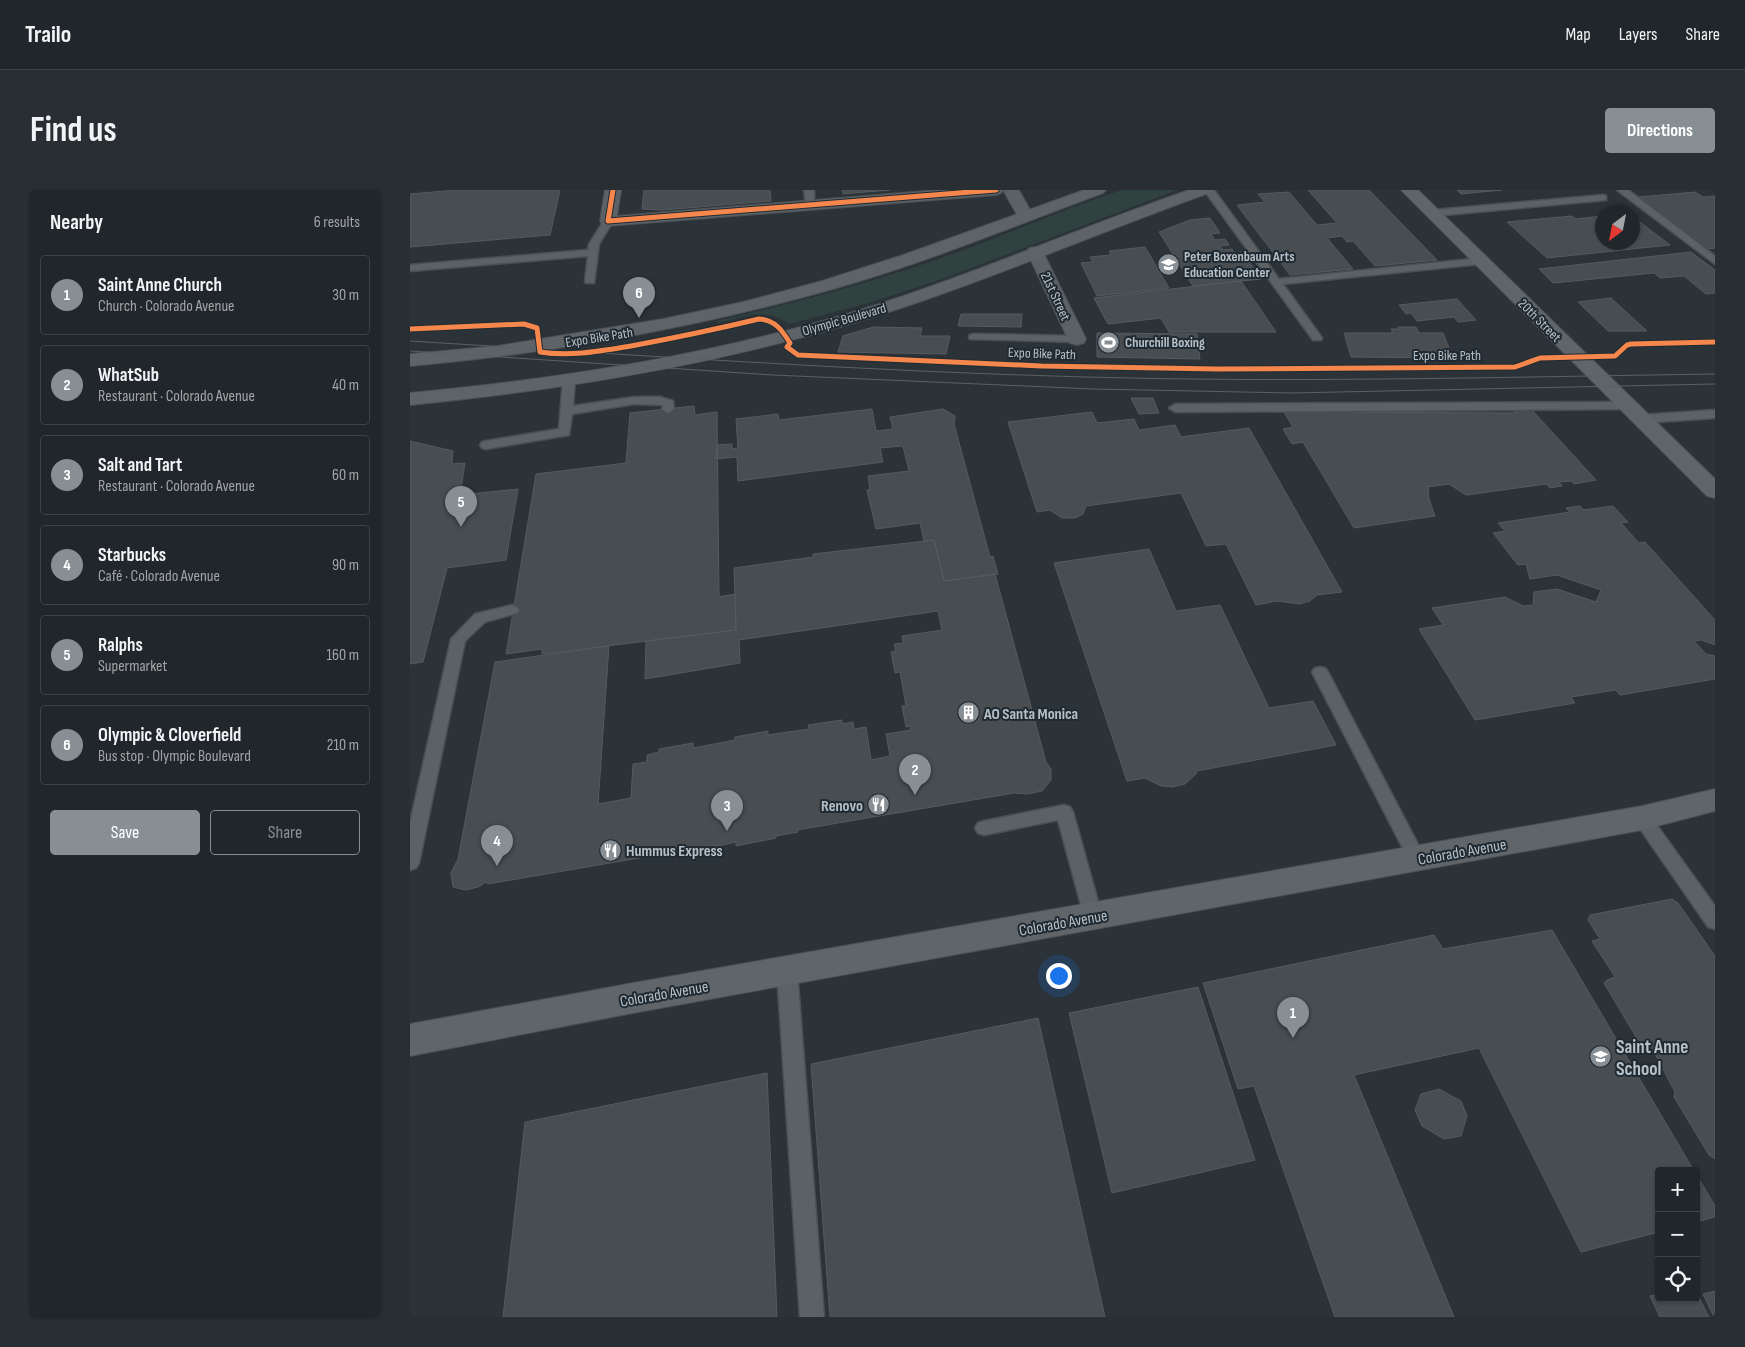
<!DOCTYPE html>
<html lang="en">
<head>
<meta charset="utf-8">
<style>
  body { margin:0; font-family:"Sofia Sans Condensed",sans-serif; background:#292e32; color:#f1f3f6 }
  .controls { position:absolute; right:15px; bottom:15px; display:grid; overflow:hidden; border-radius:5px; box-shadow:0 1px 4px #0004 }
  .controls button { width:45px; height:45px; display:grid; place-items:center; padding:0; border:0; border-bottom:1px solid #3e4347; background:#21262a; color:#f1f3f6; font:25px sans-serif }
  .compass { position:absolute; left:1185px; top:15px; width:45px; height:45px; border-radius:50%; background:#21262a; box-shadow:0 1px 4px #0004; rotate:212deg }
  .you { position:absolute; left:648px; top:785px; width:18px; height:18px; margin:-12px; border:4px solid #fff; border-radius:50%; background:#1a73e8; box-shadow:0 0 0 8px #1a73e833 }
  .badge { display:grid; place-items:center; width:32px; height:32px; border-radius:50%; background:#878f95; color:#fff; font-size:16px; font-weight:700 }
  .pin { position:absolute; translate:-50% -41px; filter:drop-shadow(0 1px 2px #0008) }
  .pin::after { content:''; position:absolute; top:26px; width:18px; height:15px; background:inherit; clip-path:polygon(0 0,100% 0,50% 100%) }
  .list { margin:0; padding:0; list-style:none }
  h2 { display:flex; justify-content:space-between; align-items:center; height:65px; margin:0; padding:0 20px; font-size:21px }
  h2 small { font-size:16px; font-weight:400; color:#a2a5a8 }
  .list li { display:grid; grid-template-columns:32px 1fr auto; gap:15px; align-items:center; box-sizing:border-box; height:80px; margin:0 10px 10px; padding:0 10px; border:1px solid #3e4347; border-radius:5px }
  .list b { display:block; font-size:19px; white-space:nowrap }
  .list p { margin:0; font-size:16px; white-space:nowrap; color:#a2a5a8 }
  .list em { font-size:16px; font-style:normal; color:#a2a5a8 }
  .actions { display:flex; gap:10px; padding:15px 20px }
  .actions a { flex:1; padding:11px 0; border:1px solid #878f95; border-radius:5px; text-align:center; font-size:18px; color:#878f95 }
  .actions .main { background:#878f95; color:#fff }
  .icon { flex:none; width:28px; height:28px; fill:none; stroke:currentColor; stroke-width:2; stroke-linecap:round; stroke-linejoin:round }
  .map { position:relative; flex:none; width:1305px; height:1127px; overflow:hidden; border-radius:5px }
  header { display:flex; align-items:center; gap:30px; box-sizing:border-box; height:70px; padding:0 25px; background:#21262a; border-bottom:1px solid #3e4347 }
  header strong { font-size:24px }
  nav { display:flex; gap:28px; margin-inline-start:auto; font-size:18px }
  .intro { display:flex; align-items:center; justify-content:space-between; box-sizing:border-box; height:120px; padding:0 30px }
  h1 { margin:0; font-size:35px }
  .button { padding:12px 22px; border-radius:5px; background:#878f95; color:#fff; font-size:18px; font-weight:700 }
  main { display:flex; gap:30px; padding:0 30px }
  aside { flex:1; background:#21262a; border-radius:5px; box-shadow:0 1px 4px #0004 }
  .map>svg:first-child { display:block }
  .green { fill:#2f423f }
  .building { fill:#474d51; stroke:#555a5f }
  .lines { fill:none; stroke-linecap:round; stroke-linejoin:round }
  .service-casing { stroke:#4a4f52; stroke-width:3 }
  .minor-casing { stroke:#4a4f52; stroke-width:2 }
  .secondary-casing { stroke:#4a4f52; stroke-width:2 }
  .primary-casing { stroke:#4a5054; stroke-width:2 }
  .service { fill:#5c6166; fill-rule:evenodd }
  .minor { fill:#5c6166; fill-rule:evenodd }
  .secondary { fill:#60656a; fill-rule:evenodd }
  .primary { fill:#5e6367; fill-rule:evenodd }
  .tram { stroke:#5b6064; stroke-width:1 }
  .cycleway-casing { stroke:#202a32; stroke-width:7 }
  .cycleway { stroke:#f5874c; stroke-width:5 }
  .labels { text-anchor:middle; stroke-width:4; stroke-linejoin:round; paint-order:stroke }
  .far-poi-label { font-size:14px; font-weight:bold; fill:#b8c0c7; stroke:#202a32; text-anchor:start }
  .far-street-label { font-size:14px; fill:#b8c0c7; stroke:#202a32 }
  .poi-label { font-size:16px; font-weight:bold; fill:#b8c0c7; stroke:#202a32; text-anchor:start }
  .street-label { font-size:16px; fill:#b8c0c7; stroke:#202a32 }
  .near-poi-label { font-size:19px; font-weight:bold; fill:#b8c0c7; stroke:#202a32; text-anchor:start }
</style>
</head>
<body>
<header>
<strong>Trailo</strong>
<nav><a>Map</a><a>Layers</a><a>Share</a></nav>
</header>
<div class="intro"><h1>Find us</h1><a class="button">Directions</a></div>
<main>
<aside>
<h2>Nearby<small>6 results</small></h2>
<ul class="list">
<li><span class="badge">1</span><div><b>Saint Anne Church</b><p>Church · Colorado Avenue</p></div><em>30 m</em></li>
<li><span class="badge">2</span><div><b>WhatSub</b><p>Restaurant · Colorado Avenue</p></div><em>40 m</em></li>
<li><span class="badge">3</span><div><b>Salt and Tart</b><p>Restaurant · Colorado Avenue</p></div><em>60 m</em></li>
<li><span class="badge">4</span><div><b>Starbucks</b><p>Café · Colorado Avenue</p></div><em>90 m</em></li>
<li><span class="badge">5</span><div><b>Ralphs</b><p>Supermarket</p></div><em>160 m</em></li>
<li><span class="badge">6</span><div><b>Olympic &amp; Cloverfield</b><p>Bus stop · Olympic Boulevard</p></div><em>210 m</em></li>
</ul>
<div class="actions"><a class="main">Save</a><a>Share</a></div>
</aside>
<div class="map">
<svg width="1305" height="1127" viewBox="0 0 1305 1127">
  <rect width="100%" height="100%" fill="#2c3338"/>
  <path class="green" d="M712,0h55l-235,89 -70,23 -83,22c-24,-18 -44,-7 -71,-1l-1,-2c73,-17 145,-36 216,-60 64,-22 125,-50 189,-71z"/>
  <path class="building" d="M48,0h102l-10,45 -140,12v-53z
    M234,0h126l1,11 -109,9 -20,-1z
    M432,0h48l-47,4z
    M898,0h61l68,70 -62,6 -22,-25 -6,1 -5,-6 -15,2 26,31 -63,6 -53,-70 28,-3 -7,-8 31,-2 28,33 20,-2z
    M1047,0h45l-41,4z
    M1285,2l8,5 12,-1v52l-8,1 -68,-52z
    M1162,26l4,3 26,-3v26h30v-26l38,29 -123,13 -40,-36z
    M800,28l10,15 -9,1 4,6 10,-1 4,6 -9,1 3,4 9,-1 2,4 8,-1 19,27 -68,7 -34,-54 31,-12z
    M735,57l24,41 -72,8 -16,-33 12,-1 -3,-5 21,-2 -2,-4z
    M1281,62l24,18v23l-9,1 -22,-18 -24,2 -6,-5 -101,10 -14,-14z
    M831,91l35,51h-107l-8,-14 -53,6 -14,-26z
    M1201,108l36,33h-39l-30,-29z
    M1047,109l19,21 -18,2 -4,-5 -37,4 -6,-8 -5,1 -7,-9z
    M551,124h61l-1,13 -63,-1z
    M463,137l49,1 -2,8h30l-4,18 -108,-2 5,-16z
    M988,137h18l3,6h24l10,25 -102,-1 -7,-24h49l-2,-4h8z
    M687,143l100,1 3,25 -103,-2z
    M721,208h22l6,15 -20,1z
    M284,216l1,9 22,-3 2,185 16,-3 1,36 -194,24v-5l-36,5 30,-180 90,-11 4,-50z
    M462,219l4,22 17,-2 -3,-12 53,-8 12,7 -1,8 36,133 3,-1 5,18 -54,7 -10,-41 -10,1 -4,-18 -44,6 -9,-39h3l-2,-14 41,-5 -6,-25 -23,2 3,14 -145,19 -1,-24 -21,2 1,-14 15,-1v5l6,-1 -2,-29 42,-5 1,6z
    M1103,219h18l65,71 -22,4 -3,-3 -12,1 3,4 -12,2 -4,-4 -80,11 -17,-11 -21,3 1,12 6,17 -81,12 -51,-86 -11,2 -9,-15 10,-2 -9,-15 231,1z
    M682,222l5,11 37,-4 5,11 36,-5 6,12 68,-9 93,164 -25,3 -7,6 -10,3 -23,-3 -21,4 -30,-61 -20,2 -25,-53 -95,13 -3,8 -8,4h-13l-12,-8 -13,2 -29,-90z
    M0,251l43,10 -1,13 13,-1 -5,32 58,-6 -12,71 -59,8 -24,94 -13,2z
    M1170,316l3,4 30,-4 15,16 -7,1 18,20 6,-1 70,78v25l-14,-5 -7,1 12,13 9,2v23l-95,16 -4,-5 -45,7 4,6 -100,17 -56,-91 24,-4 -11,-17 73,-11 18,9 10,-1 1,-13 23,-3 39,13 5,-12 -44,-15 -27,4 -4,-15 -8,1 -25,-32 12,-2 -7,-8 72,-11 -4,-4z
    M524,350l10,41 51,-7 51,188 5,7v11l-9,11 -15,3 -13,-1 -217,37 1,2 -22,4v2l-40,8v-4l-23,5 1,-2 -226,39 -2,-2 -8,5 -12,3 -13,-3 -2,-14 7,-14 37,-197 114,-16 -11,158 33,-6 2,-34 14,-2v-7l12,-3v-3l34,-6v5l42,-8v-3l33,-6v4l41,-6 -1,-4 34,-5v4l11,-2 1,7 12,-2 5,33 19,-4 -4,-22 25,-4 -1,-4 -4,1 -4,-21h4l-6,-34 -5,1 -4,-21 5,-1 -2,-7 9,-1 -1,-7 40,-6 -4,-19 -199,29 1,23 -95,16 1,-38 90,-11 -2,-62 79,-11v-3z
    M739,359l27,62 44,-6 49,103 44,-7 23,44 -139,26 -1,3 -11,10 -12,3 -12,-1 -16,-8 -18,3 -73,-218z
    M1262,709l6,4 37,53v203l-6,-4 -35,-58 1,-5 -25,-48 -4,1 -7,-3 -35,-59 3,-3 8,-3 -23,-36 8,-2 -12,-19 2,-5z
    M1142,740l142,241h-35v61l-78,20 -102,-204 -125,27 100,242h-119l-81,-231 -16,3 -35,-106 231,-48 9,14z
    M788,797l57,173 -143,33 -43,-180z
    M628,828l67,299h-275l-19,-253z
    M357,883l10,244h-274l22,-195z
    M1029,899l22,12 6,15 -6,20 -17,3 -22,-13 -7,-16 6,-16z
    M1286,984l19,32v11l-19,5z
    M1305,1101v26h-1l-11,-23z
    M1286,1102l13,25h-49l-10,-21 9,-2v4h37z"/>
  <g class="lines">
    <defs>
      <path id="service" d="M394,0h10v17h-6l-2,-2z
        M794,0h10l65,89 202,-21 5,3 -5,3 -198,20 39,54 -1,2h-8z
        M1207,0h11l87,66v8z
        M1193,5l3,1v4l-173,16 -5,-3 5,-3z
        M198,28l5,3 -14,23 -5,39h-8l-1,-2 3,-25 -178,15v-6l178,-15 1,-6 16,-25z
        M564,144l103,2 5,3 -5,3 -107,-3 -1,-2 1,-2z
        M159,186l6,3 -2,27 61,-9h26l13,4 1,8 -6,4 -6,-4 1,-4 -29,-1 -62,10 -3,21 -83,14 -4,-1 -2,-3 2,-3 4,-1 73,-12 4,-50z
        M1218,212l4,1 2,3 -2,3 -457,3 -6,-4 6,-4z
        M1305,220v8l-73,5 -6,-4 6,-4z
        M102,415l5,2 2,3 -2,3 -32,9 -20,19 -46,222 -3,5 -6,2v-47l41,-184 24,-25z
        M910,477l5,1 3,4 95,182 3,5 -3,5 -6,2 -6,-2 -99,-192 3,-4z
        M654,615l6,2 3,5 29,104 -3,6 -6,2 -6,-2 -3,-6 -26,-96 -74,15 -6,-2 -3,-5 3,-5 6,-2z
        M1232,621l6,2 67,93v23l-7,-2 -72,-104 -3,-5 3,-5z
        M377,772l7,3 3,6 27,346h-24l-23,-346 3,-6z"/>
      <path id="minor" d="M195,0h16l-4,26 321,-26h81l15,27 -2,3h-12l-17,-30 -2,3 -5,2 -388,31 -6,-2 -2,-3z
        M625,57l6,1 2,4 43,87 -2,4 -7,2 -7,-2 -2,-4 -41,-87 2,-4z"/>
      <path id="secondary" d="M991,0h17l297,289v19l-8,-2z
        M1305,599v22l-73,19 -1009,183 -223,43v-32l223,-41 1009,-177z"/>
      <path id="primary" d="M674,0h22l-3,3c-89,33 -178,70 -270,96 -138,39 -281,64 -423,77v-12l88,-8 165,-27 80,-17 79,-21 84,-27z
        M779,0h23l-3,3c-107,38 -212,84 -320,119 -156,50 -317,77 -479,93v-12c158,-15 315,-40 466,-88 106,-34 208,-79 313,-115z"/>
    </defs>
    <use href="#service" class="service-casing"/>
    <use href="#minor" class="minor-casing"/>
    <use href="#secondary" class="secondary-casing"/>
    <use href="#primary" class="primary-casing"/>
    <use href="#service" class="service"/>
    <use href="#minor" class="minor"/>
    <use href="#secondary" class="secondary"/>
    <use href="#primary" class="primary"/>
    <path class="tram" d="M0,151c225,14 450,30 675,36 210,6 420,0 630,-3
      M0,161l363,24 320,14 198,4 424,-9"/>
    <defs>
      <path id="cycleway" d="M203,0l-5,31 388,-31
        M0,139l114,-5 13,4 3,24c30,5 61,-1 91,-6 43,-8 86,-17 128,-27 16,1 23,11 31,24l-3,4 11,8 243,11 177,3 297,-2 25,-9 75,-2 12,-11 4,-1 84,-2"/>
    </defs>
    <use href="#cycleway" class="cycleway-casing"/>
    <use href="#cycleway" class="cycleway"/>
  </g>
  <defs>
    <symbol id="school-disc" viewBox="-11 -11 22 22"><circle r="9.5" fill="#878f95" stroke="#202a32"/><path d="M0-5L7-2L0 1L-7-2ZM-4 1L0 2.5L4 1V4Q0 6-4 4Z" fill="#fff"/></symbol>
    <symbol id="stadium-disc" viewBox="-11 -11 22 22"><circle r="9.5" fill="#878f95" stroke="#202a32"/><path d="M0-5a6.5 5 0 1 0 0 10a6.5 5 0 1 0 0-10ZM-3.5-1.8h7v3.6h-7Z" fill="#fff"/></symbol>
    <symbol id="building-disc" viewBox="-11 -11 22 22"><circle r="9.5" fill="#878f95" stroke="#202a32"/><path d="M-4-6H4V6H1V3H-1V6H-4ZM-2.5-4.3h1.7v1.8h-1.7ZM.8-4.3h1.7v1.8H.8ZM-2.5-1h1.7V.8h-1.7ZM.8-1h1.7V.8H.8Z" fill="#fff"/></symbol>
    <symbol id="restaurant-disc" viewBox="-11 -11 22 22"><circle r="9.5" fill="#878f95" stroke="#202a32"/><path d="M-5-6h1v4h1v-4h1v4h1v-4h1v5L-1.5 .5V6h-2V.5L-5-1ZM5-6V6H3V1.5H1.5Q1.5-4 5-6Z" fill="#fff"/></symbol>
  </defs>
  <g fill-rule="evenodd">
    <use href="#school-disc" x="746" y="62" width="25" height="25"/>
    <use href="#stadium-disc" x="686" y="140" width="25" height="25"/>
    <use href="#building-disc" x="546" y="510" width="25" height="25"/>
    <use href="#restaurant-disc" x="456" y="602" width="25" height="25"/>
    <use href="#restaurant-disc" x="188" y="648" width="25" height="25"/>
    <use href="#school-disc" x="1178" y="854" width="25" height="25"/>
  </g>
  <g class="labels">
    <g class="far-poi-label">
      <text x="774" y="71">Peter Boxenbaum Arts<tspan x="774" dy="16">Education Center</tspan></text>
      <text x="715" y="157">Churchill Boxing</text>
    </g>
    <g class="far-street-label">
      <text transform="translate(646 106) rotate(65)" y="5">21st Street</text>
      <text transform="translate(434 129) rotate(-16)" y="5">Olympic Boulevard</text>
      <text transform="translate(1130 130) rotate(45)" y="5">20th Street</text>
      <text transform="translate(189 147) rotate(-9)" y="5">Expo Bike Path</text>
      <text transform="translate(632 163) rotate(2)" y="5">Expo Bike Path</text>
      <text x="1037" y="170">Expo Bike Path</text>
    </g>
    <g class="poi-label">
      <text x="574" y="529">AO Santa Monica</text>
      <text x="453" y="621" text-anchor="end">Renovo</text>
      <text x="216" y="666">Hummus Express</text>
    </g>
    <g class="street-label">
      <text transform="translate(1052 661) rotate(-10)" y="6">Colorado Avenue</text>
      <text transform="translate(653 732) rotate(-10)" y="6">Colorado Avenue</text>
      <text transform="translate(254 803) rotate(-10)" y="6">Colorado Avenue</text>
    </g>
    <g class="near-poi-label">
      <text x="1206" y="863">Saint Anne<tspan x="1206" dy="22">School</tspan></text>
    </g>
  </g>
</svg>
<div class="controls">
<button>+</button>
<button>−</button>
<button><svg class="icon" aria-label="locate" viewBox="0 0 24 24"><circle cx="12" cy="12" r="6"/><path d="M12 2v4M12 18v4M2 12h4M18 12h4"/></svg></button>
</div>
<svg class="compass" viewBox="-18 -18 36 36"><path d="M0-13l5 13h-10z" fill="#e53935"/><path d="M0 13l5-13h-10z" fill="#a2a5a8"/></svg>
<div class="you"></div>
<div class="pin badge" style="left:883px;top:848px">1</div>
<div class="pin badge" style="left:505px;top:605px">2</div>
<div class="pin badge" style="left:317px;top:641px">3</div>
<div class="pin badge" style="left:87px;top:676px">4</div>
<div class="pin badge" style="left:51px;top:337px">5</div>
<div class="pin badge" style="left:229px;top:128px">6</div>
</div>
</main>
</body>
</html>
